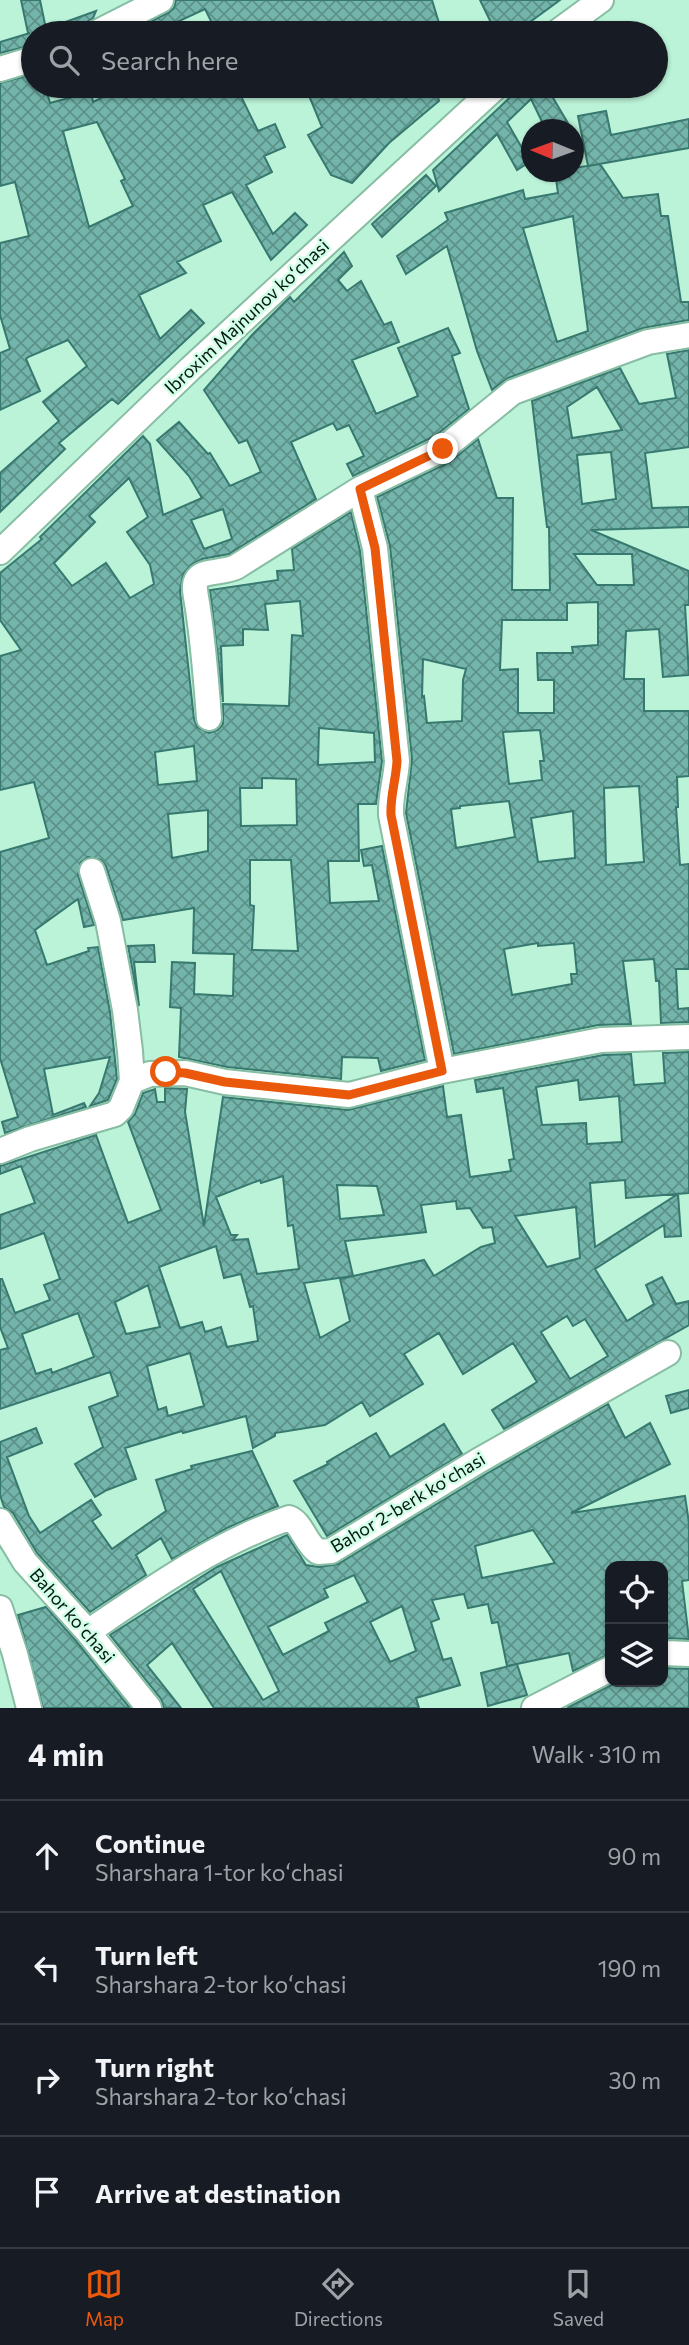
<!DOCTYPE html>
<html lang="en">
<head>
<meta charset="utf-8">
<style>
  body { margin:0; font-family:Commissioner,sans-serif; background:#20242c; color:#f1f3f6 }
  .controls { position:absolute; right:21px; bottom:21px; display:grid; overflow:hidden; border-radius:14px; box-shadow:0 2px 5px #0004 }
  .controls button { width:63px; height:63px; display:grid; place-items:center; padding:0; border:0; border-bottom:2px solid #363941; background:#171b24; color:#f1f3f6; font:35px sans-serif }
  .compass { position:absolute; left:521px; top:119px; width:63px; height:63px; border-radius:50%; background:#171b24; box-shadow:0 2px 5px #0004; rotate:271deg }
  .stop { position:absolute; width:21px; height:21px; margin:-16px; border:5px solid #ea580c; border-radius:50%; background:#fff }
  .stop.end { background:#ea580c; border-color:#fff; box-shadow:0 2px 7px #0008 }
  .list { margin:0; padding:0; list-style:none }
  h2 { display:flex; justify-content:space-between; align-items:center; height:91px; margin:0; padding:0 28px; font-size:30px }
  h2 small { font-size:23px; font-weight:400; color:#9ea1a6 }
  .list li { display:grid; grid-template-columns:46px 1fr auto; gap:21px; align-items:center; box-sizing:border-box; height:112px; padding:0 28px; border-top:2px solid #363941 }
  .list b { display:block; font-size:26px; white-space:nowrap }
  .list p { margin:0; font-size:23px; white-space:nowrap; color:#9ea1a6 }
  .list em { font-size:23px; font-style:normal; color:#9ea1a6 }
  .icon { flex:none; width:38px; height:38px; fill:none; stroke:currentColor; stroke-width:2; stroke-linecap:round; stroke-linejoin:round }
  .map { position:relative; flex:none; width:689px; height:1708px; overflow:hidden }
  .search { position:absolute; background:#171b24; box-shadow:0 2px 5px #0004; left:21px; right:21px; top:21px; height:77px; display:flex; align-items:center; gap:18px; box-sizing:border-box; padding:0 24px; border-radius:38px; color:#9ea1a6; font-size:26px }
  .sheet { height:539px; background:#171b24 }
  nav { display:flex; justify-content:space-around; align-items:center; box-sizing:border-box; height:98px; border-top:2px solid #363941; background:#171b24; font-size:19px; color:#9ea1a6 }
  nav a { display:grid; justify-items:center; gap:4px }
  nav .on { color:#ea580c }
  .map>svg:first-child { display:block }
  .building { fill:url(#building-cross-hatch); stroke:#37786f; stroke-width:2; fill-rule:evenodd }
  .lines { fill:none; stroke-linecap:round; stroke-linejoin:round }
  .minor-casing { stroke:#87bda3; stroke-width:28 }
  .minor { stroke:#fff; stroke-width:24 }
  .route { stroke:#ea580c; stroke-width:9 }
  .labels { text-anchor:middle; stroke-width:5; stroke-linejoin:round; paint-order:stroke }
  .street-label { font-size:18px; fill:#03180f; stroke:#d1fee7 }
</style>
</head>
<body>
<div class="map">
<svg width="689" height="1708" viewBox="0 0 689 1708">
  <defs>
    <pattern id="building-cross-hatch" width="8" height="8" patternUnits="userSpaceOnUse" patternTransform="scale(1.75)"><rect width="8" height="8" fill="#74b5ab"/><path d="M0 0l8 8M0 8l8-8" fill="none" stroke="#5d928a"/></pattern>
  </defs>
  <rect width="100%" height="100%" fill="#bbf3d8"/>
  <path class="building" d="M21,0h19l6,29 50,-18 -3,7 -9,6 -3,9h-48v12l-33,8v-11l30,-9h-2z
    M176,0h256l10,33h-162l-5,-10 -26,10h-32l-12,-24 -41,19 3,5h-39l40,-20 6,-5z
    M480,0h80l-45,33h-19z
    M33,74v12h12l5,17 41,-11 2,10 33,-16h110l22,45 17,-7 10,23 -21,9 8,16 -26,13 27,49 22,-21 12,12 -36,35 -39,-68 -29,13 18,36 -44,21 9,11 -47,22 21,44 31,-29 13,13 -86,81 -6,-5 -53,44 6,6 -65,63v-39l59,-52 -16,-19 44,-36 -19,-26 -40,17 -2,2 14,32 -40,19v-57l10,-4 -10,-34v-72l29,-7 -14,-54 -15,4v-103zM97,122l28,57 -4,2 12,25 -44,21 -26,-96z
    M305,86h130l4,15 -50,42 -37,40 -21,-8 -23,-40 14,-8z
    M522,86h24l26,44h-26l-15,-31 -24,23 15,26 9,-5v18l-14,9 -20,-36 -58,57 -6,-21z
    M606,111l5,24 78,-16v29l-101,18 -10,-50z
    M600,164l23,34 35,-4 3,22h7l13,86h8v18l-46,8 -135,50 -16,12 -15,-39 -30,-105 -41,28 -9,-18 51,-36 -3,-7 78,-23 2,9 33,-6 -3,-21h18v-4zM573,216l15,115 -31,11 -34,-114z
    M426,175l10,11 -54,51 -10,-13z
    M344,252l8,14 -14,14 9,11 14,-10 23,44 7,-3 8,20 -47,18 24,54 42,-18 -20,-48 50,-20 12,25 -8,3 17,53 -34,27 -82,40 -6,-12 17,-8 -15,-31 -12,5 -4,-7 -42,19 25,57 -87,55 -27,5 -11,6 -8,10 -3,16 14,128 3,8 12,6 9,-3 5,-6v-20l66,2 3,-71 11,1 -3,-35 -35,3 3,26 -25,-1v16l-22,1 2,56 -13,-112 68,-10 -1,-9 17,-1 -2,-21 59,-37 9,39 22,210 -6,43h-18l1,57h-31l2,42 49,-2 -7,-36 -8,1 -3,-16 21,-4 43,214 -44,11 -3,-13 -36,-1 -1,22 -114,-12 -48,-10 2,-49 -11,-1 2,-45 23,1 -1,31 39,2 1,-42 -41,-1 1,-45 -71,12 -17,-54 -5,-6 -13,-3 -7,5 -3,13 16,50 -10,2 -6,-28 -43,31 12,35 42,-14 -1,-3 10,-1 12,65 7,67 -9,21 -18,6 9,-13 11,-36 -66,12 9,46 31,-12 2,4 -81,26 -3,-11 16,-5 -18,-59v-206l49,-14 -15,-56 -34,8v-134l21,-6 -21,-30v-47l42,-34 -2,-2 103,-101 7,8 13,71 39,-17 -13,-22 -32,-36 22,-18 29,32 2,-1 20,33 31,-14 -14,-32 -8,3 -35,-53 48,-55 38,-38 4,5zM129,478l19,39 -21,15 23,33 4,19 -24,14 -24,-35 -34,23 -18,-23 41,-41 -6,-6zM223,509l9,30 -28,10 -13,-29zM319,728l55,5 1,29 -57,3zM194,746l3,35 -39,4 -3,-33zM262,778l34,1 1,46 -56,1 -1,-38h22zM208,810v41l-36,7 -4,-44zM250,860h41l7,91 -46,-1 2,-44 -4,-1z
    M689,350v97l-44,6 7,55 37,-1v20l-98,3 98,41v34h-4l4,70 -26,2 -4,-48 -33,2 -2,45v3h20v32h45v65l-12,1 1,30h-2l4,58 9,-1v105h-13l2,40 11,-1v14l-28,1 -2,-42h-3l-2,-22 -31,2 8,63 -33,1 -144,29 -48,-241 6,-54 -22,-213 -13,-49 73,-35 28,-23 19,59h16l-1,92h38l-1,-63h-2l-15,-126 88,-33 19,36 37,-6 -9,-44zM597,387l25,43 -50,8 -5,-31zM611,452l5,47 -34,5 -5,-49zM574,554h58l2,31h-37zM598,602v43l-26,2 1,6h-36l1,27h16v33h-36v-44l-18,1 2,-50h65v-17zM423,659l43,10 -3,11 -1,41 -35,2 -3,-27 -2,1zM540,730l4,31h-4l2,19 -33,4 -6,-52zM639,786l5,76 -38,3 -2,-77zM509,801l6,36 -59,11 -5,-39 9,-1v-2zM573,811l2,47 -37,4 -7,-44zM538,943v3l36,-3 3,31h-6l1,10 -60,11 -8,-46z
    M154,945l1,17h-21l5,44 -11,-60z
    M689,1052v141l-63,5 -1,-18 -35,3 5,64 83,-53 3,42 -16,1 -1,-12 -69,44 32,52 27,-17 -8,-19 16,-8 14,27 13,-3v24l-185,104 -12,-19 45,-28 -24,-39 -50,31 -24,-41 -35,21 19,30 -53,32 -8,-14 -37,23 -50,8v3l-22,12 -7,-32 -63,17 -1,-2 -57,17 11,31 -29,11 -12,7 -20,-33 28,-17 -14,-40 29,-11 -8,-24 -110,37v-59l8,-2 -8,-21v-48h2l13,34 35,-13 -6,-15 16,-6 -16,-46 -44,16v-34l35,-12 -14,-37 -21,8v-8l96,-31 32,88 33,-13 -33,-88 7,-8 8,-21 12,-4 2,13h8v-14l22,1 -2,23 19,114 19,-129 125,13 95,-24 4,31 14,-2 9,62 41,-6 -2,-11 5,-1 -11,-71 -26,4 -2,-12 128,-25 28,-1 3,31 31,-2 -2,-30zM578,1080l2,20 39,-4 3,46 -35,2 -1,-21 -44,2 -6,-38zM283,1176l5,50 5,-1 6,44 -42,5 -9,-35 -15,1 4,-5h-6l-15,-38 44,-17 1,3zM337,1185l40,1 7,29 -44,4zM456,1201l1,8 13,-1 13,20 9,-1 3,16 -14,4 -47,29 -10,-16 -84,19 10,42 -30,17 -16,-55 49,-7 -8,-35 81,-9 -5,-27zM576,1207l4,51 -33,9 -32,-51zM216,1246l8,32 17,-4 9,33 3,-1 5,35 -31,6 -6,-20 -16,5 -3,-10 -22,6 -21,-61zM148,1285l12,42 -34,7 -11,-32zM78,1313l16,44 -42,16 -1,-4 -15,5 -14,-40zM567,1316l6,10 12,-7 23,37 -38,23 -29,-47zM190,1353l14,53 -36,10 -2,-9 -8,3 -11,-44z
    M689,1390v18l-18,5 -5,-17z
    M608,1404l17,34 25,-15 20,41 -99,49 114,-17 4,27v57l-7,1 7,58 -26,-1v-72h-53v88l-37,17 -4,-18 -52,11 10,31 -39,11 -7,-33 36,-9 -10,2 -9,-44 -6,1 -4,-19 -20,4 -4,-14 -32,6 7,19 -8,3 12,38 8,-2 9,27 -44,13 3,10h-205l-42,-65 -25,22 34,43h-17l-3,-9 -51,-64 107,-68 70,-32 19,30 13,2 19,-3 148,-90zM533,1530l22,33 -73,15 -7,-32zM221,1571l58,120 -16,9 -70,-111zM354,1575l14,27 -43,21 4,8 -46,24 -15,-28 60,-30 -4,-8zM402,1606l14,45 -26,11 -20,-40z
    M444,1424l18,30 -135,82 -33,-55 34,-17 -1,-2 49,-29 14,24z
    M36,1428l6,15 -35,14 22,59 11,17 51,-33 10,15 -9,6 20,28 54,-38 -10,-31 36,-11 -1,-3 61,-15 26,55 -49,21 -57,32 -11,-21 -25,17 10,20 -56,37 -53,-59 -24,-40 -9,-6 -4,-12v-53z
    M46,1607l31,35 53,66h-87l-25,-93z
    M663,1668l26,1v39h-122l50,-26h46z"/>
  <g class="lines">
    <defs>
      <path id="minor" d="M96,33l65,-33
        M556,33l45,-33
        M0,69l33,-10
        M0,552l191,-184 306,-282
        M209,718c-3,-41 -6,-81 -13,-121 -1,-6 -3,-15 3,-20 6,-6 27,-5 37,-10l124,-78
        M442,1071l-51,-256c-1,-19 5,-35 6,-54l-22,-213 -15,-59 83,-40 70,-57 135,-50 41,-7
        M132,1081l18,-7 35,-1 40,9 124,13 93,-24 159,-31 88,-3
        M0,1151l30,-12 85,-25 6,-6 11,-27 -2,-30 -5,-41 -17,-89 -16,-50
        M0,1521l25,41 63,70 61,76
        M0,1608l15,46 14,54
        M88,1632c63,-43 128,-89 201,-114 13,5 16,25 29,34l13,-1 147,-90 190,-108
        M663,1653l26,1
        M534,1708l76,-39"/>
    </defs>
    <use href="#minor" class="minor-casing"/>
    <use href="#minor" class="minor"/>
  </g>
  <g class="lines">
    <path class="route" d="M166,1072l19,1 40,9 124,13 93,-24 -51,-256c-1,-19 5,-35 6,-54l-22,-213 -15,-59 83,-40"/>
  </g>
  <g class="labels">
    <g class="street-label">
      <text transform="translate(247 317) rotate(-43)" y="6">Ibroxim Majnunov koʻchasi</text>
      <text transform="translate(408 1503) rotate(-31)" y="6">Bahor 2-berk koʻchasi</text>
      <text transform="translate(72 1616) rotate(49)" y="6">Bahor koʻchasi</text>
    </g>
  </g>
</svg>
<div class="controls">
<button><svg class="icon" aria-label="locate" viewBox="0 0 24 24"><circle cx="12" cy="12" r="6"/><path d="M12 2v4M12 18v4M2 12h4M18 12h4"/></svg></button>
<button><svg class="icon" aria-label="layers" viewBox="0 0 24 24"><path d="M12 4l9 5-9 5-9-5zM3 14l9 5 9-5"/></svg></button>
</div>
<svg class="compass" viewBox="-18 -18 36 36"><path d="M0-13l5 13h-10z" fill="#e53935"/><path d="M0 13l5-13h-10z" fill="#9ea1a6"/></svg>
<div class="stop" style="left:166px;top:1072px"></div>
<div class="stop end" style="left:443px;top:449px"></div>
<div class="search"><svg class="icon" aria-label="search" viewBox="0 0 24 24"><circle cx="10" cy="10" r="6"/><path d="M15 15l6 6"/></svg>Search here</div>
</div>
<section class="sheet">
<h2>4 min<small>Walk · 310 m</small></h2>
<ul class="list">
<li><svg class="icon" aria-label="ahead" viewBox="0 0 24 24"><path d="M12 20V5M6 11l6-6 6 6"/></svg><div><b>Continue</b><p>Sharshara 1-tor koʻchasi</p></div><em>90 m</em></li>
<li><svg class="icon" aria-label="left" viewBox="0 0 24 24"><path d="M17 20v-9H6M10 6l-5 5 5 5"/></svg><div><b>Turn left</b><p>Sharshara 2-tor koʻchasi</p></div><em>190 m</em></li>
<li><svg class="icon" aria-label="right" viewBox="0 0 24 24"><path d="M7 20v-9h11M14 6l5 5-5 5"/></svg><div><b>Turn right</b><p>Sharshara 2-tor koʻchasi</p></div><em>30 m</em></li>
<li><svg class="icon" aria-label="arrive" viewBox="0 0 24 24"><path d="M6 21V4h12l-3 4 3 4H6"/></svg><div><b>Arrive at destination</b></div></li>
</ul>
</section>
<nav>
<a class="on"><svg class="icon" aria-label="map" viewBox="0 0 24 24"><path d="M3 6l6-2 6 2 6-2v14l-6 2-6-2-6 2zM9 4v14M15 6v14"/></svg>Map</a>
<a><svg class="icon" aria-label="directions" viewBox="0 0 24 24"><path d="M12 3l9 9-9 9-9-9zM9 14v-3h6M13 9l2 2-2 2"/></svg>Directions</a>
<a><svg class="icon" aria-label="saved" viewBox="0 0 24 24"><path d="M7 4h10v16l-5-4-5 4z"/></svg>Saved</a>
</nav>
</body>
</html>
